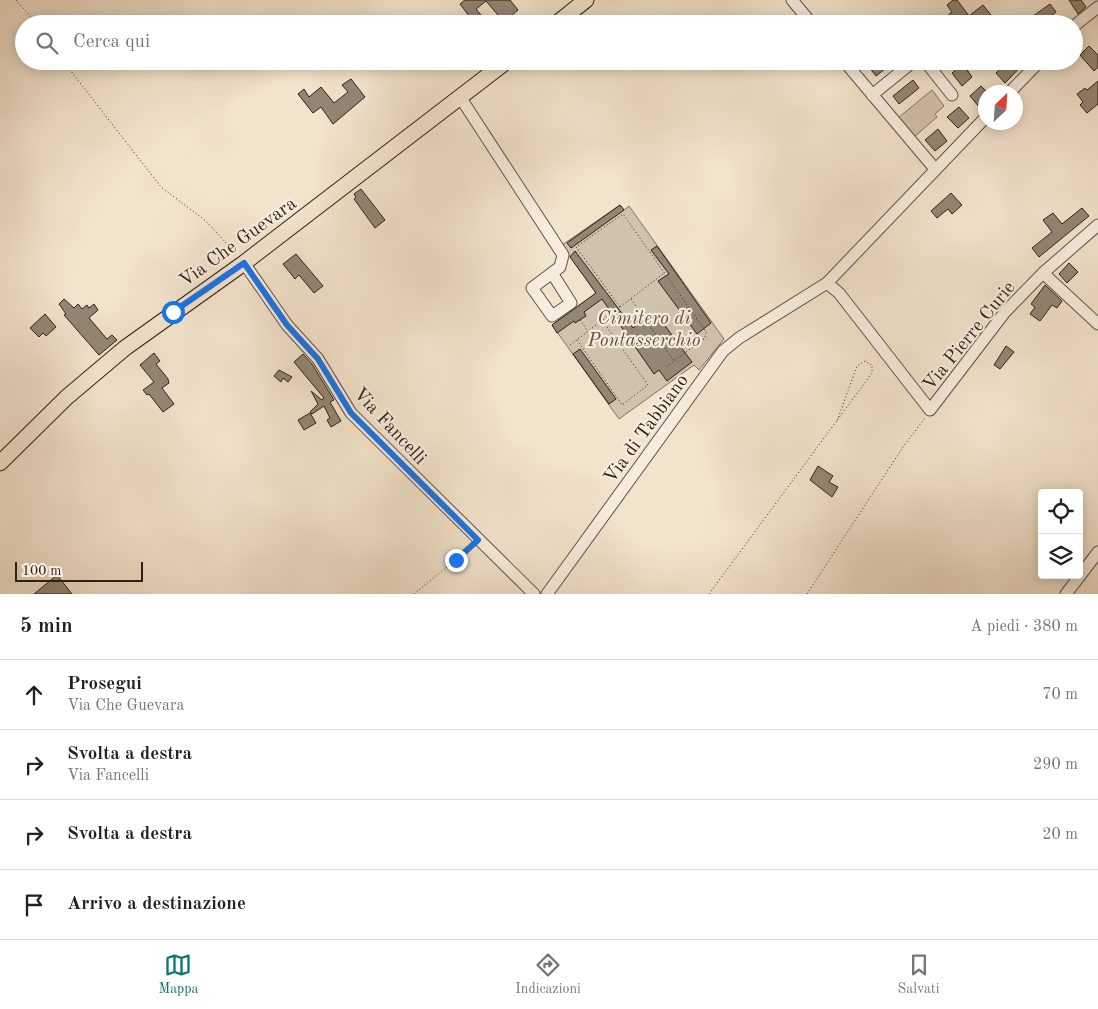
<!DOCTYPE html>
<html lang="it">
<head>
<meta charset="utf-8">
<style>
  body { margin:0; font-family:"Old Standard TT",serif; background:#f6f6f6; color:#222 }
  .controls { position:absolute; right:15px; bottom:15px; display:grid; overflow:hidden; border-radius:5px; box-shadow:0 2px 12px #0003 }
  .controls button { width:45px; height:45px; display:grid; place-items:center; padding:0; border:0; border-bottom:1px solid #e0e0e0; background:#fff; color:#222; font:25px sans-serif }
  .compass { position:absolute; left:978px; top:85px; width:45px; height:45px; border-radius:50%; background:#fff; box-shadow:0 2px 12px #0003; rotate:25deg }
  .scale { position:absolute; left:15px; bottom:12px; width:128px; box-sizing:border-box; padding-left:5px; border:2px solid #2d2117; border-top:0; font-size:14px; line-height:18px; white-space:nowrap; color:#2d2117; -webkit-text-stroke:4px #f7edde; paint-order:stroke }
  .stop { position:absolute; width:15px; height:15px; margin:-11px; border:4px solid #1a73e8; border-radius:50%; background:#fff }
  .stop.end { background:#1a73e8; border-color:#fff; box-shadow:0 1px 5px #0008 }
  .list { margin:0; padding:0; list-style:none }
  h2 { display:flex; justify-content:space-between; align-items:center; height:65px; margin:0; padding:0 20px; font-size:21px }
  h2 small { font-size:16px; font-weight:400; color:#767676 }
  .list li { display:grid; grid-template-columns:32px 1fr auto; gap:15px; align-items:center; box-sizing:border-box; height:70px; padding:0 20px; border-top:1px solid #e0e0e0 }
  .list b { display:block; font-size:19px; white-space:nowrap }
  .list p { margin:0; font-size:16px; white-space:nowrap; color:#767676 }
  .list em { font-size:16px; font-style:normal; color:#767676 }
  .icon { flex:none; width:28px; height:28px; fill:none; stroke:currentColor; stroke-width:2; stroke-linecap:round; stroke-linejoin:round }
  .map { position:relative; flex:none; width:1098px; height:594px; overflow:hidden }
  .search { position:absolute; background:#fff; box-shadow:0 2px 12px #0003; left:15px; right:15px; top:15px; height:55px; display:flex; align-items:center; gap:12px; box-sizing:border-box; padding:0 18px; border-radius:28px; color:#767676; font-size:19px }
  .sheet { height:345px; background:#fff }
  nav { display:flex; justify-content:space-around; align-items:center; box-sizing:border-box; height:70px; border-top:1px solid #e0e0e0; background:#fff; font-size:14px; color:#767676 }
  nav a { display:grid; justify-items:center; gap:2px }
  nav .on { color:#0f766e }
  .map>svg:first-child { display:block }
  .green { fill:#d1c2ad; stroke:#7f7262 }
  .building { fill:#938675; stroke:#2d2117 }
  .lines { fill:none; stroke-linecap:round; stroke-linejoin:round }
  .minor-casing { stroke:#5e5244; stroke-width:13 }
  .major-casing { stroke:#2d2117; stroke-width:17 }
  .path { stroke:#2d2117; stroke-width:1; stroke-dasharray:1 2.5; stroke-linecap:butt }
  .minor { stroke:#f7edde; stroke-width:11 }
  .major { stroke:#f2e3cc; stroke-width:15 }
  .route { stroke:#1a73e8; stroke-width:6 }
  .labels { text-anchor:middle; stroke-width:4.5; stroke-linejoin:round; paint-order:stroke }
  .street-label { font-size:19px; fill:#2d2117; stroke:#f7edde }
  .park-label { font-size:19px; font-style:italic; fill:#5e5144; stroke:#f7edde }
</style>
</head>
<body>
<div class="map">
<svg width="1098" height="594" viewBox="0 0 1098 594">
  <rect width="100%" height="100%" fill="#f2e3cc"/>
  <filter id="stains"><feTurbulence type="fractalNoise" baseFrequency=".004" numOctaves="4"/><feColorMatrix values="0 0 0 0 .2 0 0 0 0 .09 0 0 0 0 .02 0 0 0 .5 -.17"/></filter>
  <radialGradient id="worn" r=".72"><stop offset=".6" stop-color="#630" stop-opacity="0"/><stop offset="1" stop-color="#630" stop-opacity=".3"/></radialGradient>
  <path class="green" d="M932,90l12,16 -9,8 2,3 -23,20 -16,-19z
    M620,205l4,5 5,-4 95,133 -25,31 -5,-5 -75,54 -67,-94 44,-32 -34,-48z"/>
  <path class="building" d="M465,0h45l8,10 -14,12 -18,-21 -10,8 5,6 -8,6 -13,-17z
    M953,0h4l12,16 14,-11 8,10 -10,9h-30l-5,-7 6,-5 -5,-7z
    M1069,0h12l5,7 -8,7z
    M1050,4l6,8 -16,12h-18z
    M1089,46l9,9v12l-4,4 -14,-16z
    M875,61h20l-19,15 -7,-9z
    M1009,61h17l-21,22 -9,-10z
    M963,64l9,13 -10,9 -10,-13z
    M351,79l14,18 -32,27 -12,-17 -8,6 -15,-19 6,-5 5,8 12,-10 13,16 14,-11 -6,-7z
    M913,80l6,8 -20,16 -6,-8z
    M1098,81v23l-11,9 -7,-8 3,-3 -6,-8 8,-6 2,2z
    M981,86l5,5v11l-6,6 -10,-12z
    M959,107l10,11 -11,10 -11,-11z
    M938,129l9,12 -12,10 -10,-11z
    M361,189l24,31 -10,8 -21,-29 2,-2 -2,-3z
    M951,193l11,12 -10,9 -4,-5 -11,9 -6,-7z
    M620,205l4,5 -53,38 -4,-5z
    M1082,208l7,8 -50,41 -7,-9 20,-16 -9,-12 10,-7 9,11z
    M657,246l54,77 -14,11 -39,-53 11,-7 -18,-24z
    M575,251l58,77 10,-8 2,4 12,-9 35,47 -25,19 -8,-11 -5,4 -52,-75 -18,13 2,4 -11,7 -1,-2 -17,12 -5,-8 44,-32 -26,-36z
    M296,254l27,32 -9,7 -15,-18 -4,4 -12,-15z
    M1069,263l9,9 -11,11 -8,-9z
    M1045,285l17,16 -5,7 -5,-3 -12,16 -10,-7 5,-7 -4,-3z
    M64,299l10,9 4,-4 4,5 5,-4 2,3 5,-4 4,6 -9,8 18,21 5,-4 5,5 -18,15 -35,-40 2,-1 -7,-10z
    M45,314l11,13 -10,9 -3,-3 -4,4 -9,-9z
    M1006,346l8,6 -14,17 -6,-4z
    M580,349l36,50 -7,5 -36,-50z
    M154,353l6,8 -4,3 12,15 1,4 -7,5 12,16 -11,8 -14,-18 -2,1 -4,-5 11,-8 -14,-17z
    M303,354l9,10 22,36 -4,2 11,19 -10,6 -4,-7 3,-2 -6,-12 -12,8 -2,-2 8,-8 -7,-13 11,9 2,-2 -30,-36z
    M279,370l13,7 -4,5 -5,-4 -2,4 -7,-6z
    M310,413l6,10 -12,7 -6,-10z
    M818,466l15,10 -4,6 9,5 -6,10 -22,-17z
    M57,575l15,19h-38z"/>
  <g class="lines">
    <defs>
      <path id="minor" d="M792,0l20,24
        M1074,26l24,-19
        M844,61l91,108
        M925,61l27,34
        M1010,92l30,-31
        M872,95l42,-34
        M460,97l103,158 -3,12 -8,6 19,30 -19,13 -20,-28 20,-15
        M244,263l43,62 31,34 33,54 183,181
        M1043,273l55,51
        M827,283l12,10 91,117 75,-98 38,-39 55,-48
        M547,594l176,-243 16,-13 88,-55 159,-166
        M1066,594l32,-42"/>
      <path id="major" d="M556,24l30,-24
        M0,463l67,-66 58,-49 119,-85 263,-202"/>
    </defs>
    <use href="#minor" class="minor-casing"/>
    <use href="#major" class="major-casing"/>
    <path class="path" d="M16,0l21,24
      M63,61l98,126 45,34 31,34
      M631,299l43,62
      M620,307l-44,-60 47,-33 83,118 -1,6 -39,29
      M580,320l8,11
      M577,340l45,65 26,-20 -46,-65
      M570,345l93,-71
      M414,594l57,-47
      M709,594l163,-221v-8l-7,-4 -8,5 -20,55
      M807,594l96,-147 22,-29"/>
    <use href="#minor" class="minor"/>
    <use href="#major" class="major"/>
  </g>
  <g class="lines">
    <path class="route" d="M173,312l71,-49 43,62 31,34 33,54 127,127 -22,20"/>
  </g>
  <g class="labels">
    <g class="street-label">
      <text transform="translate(237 241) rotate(-36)" y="7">Via Che Guevara</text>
      <text transform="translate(968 335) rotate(-51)" y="7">Via Pierre Curie</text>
      <text transform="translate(391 425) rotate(47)" y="7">Via Fancelli</text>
      <text transform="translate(645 428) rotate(-54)" y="7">Via di Tabbiano</text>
    </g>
    <g class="park-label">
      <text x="644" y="324">Cimitero di<tspan x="644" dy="22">Pontasserchio</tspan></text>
    </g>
  </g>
  <rect width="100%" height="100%" filter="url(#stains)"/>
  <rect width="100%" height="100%" fill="url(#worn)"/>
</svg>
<div class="controls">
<button><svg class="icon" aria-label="locate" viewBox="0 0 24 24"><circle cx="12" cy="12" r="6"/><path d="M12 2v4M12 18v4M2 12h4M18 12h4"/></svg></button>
<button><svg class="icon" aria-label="layers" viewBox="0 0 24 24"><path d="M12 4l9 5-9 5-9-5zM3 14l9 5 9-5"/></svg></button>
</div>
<svg class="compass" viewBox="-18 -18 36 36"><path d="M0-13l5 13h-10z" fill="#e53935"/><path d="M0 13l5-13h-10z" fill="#767676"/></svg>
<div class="scale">100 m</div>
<div class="stop" style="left:173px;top:312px"></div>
<div class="stop end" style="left:456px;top:560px"></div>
<div class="search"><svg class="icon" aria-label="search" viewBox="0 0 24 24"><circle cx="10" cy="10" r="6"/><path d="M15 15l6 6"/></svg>Cerca qui</div>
</div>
<section class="sheet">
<h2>5 min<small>A piedi · 380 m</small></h2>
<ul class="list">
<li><svg class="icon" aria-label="ahead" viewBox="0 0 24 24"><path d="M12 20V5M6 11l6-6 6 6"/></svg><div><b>Prosegui</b><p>Via Che Guevara</p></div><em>70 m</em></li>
<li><svg class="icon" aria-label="right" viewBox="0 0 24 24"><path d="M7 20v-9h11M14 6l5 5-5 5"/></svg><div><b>Svolta a destra</b><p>Via Fancelli</p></div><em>290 m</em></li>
<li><svg class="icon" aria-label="right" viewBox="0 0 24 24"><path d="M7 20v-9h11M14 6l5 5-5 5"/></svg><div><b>Svolta a destra</b></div><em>20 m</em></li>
<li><svg class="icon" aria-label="arrive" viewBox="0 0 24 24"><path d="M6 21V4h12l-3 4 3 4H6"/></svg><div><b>Arrivo a destinazione</b></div></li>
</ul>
</section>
<nav>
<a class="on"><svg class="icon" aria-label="map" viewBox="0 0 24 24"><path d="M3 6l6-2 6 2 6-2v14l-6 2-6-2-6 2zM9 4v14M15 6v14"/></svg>Mappa</a>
<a><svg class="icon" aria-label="directions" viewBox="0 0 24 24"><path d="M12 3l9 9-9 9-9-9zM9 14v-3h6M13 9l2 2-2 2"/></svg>Indicazioni</a>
<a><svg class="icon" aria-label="saved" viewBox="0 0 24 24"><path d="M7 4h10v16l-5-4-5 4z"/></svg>Salvati</a>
</nav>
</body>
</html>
